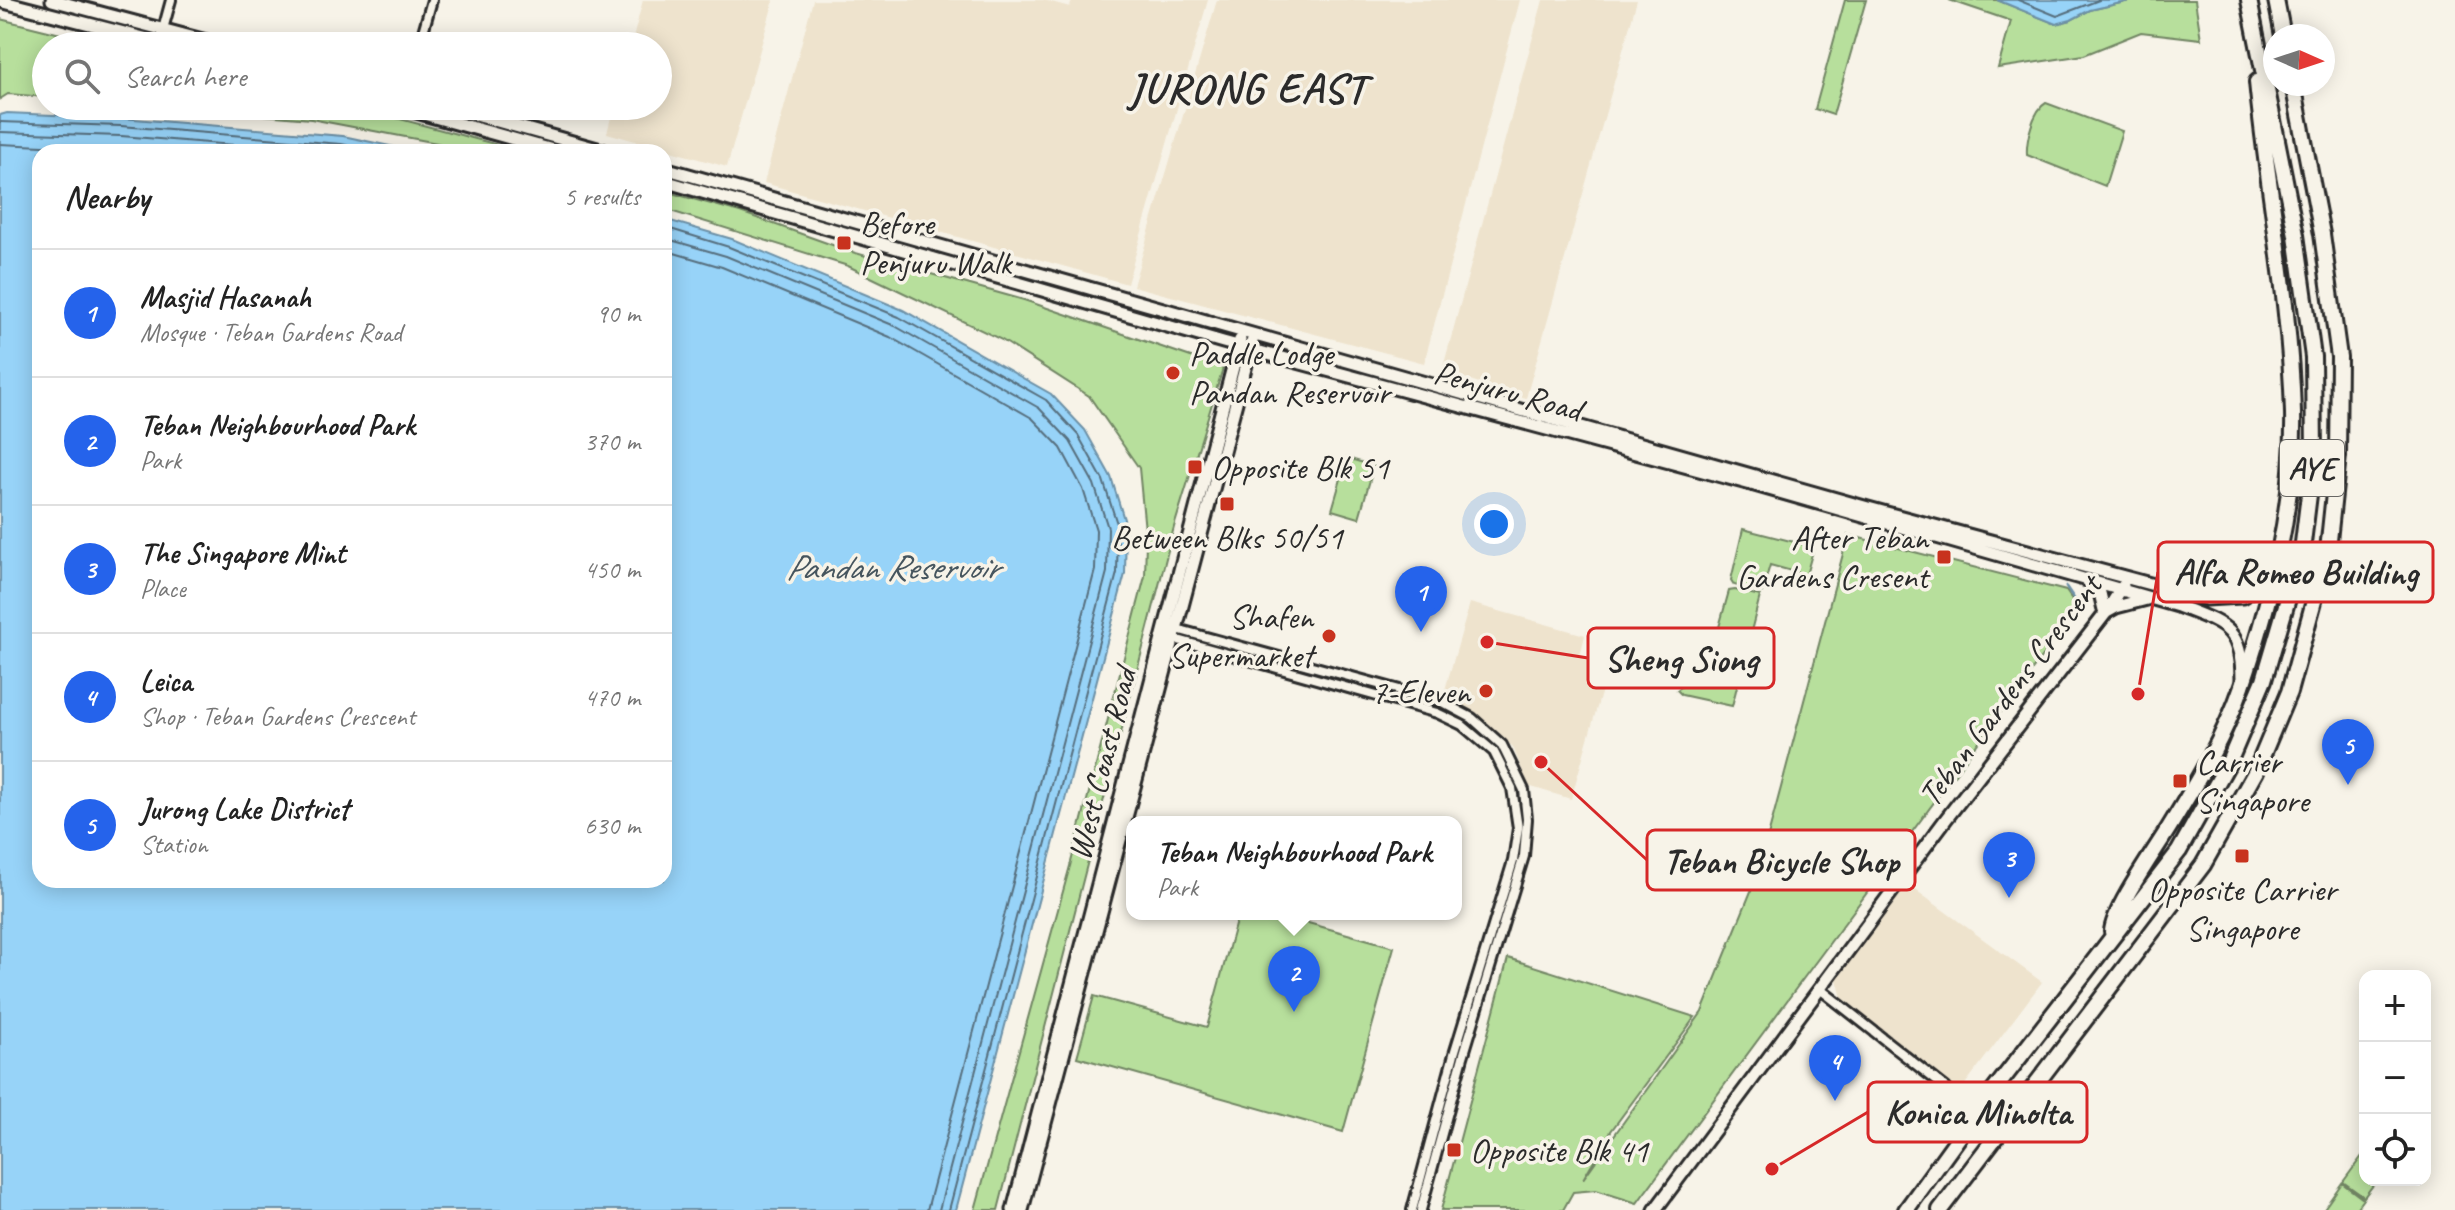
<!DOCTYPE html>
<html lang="en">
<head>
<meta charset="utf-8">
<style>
  body { margin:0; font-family:Caveat,sans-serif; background:#f6f6f6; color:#222 }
  .controls { position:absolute; right:24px; bottom:24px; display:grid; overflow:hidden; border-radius:16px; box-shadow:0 4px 20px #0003 }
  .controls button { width:72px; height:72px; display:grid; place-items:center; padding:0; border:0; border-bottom:2px solid #e0e0e0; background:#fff; color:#222; font:40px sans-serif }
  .compass { position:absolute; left:2263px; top:24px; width:72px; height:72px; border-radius:50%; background:#fff; box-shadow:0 4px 20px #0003; rotate:93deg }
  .you { position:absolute; left:1494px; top:524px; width:28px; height:28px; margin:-20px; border:6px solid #fff; border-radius:50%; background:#1a73e8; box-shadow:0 0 0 12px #1a73e833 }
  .badge { display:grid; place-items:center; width:52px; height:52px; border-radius:50%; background:#2563eb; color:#fff; font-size:26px; font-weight:700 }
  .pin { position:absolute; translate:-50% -66px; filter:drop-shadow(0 2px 4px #0008) }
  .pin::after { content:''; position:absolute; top:42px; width:28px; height:24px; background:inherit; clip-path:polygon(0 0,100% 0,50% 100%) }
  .popup { position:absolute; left:1126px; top:816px; width:336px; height:104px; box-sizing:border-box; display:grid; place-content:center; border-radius:16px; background:#fff; filter:drop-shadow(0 2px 6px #0005); font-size:26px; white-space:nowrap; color:#767676 }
  .popup b { font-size:30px; color:#222 }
  .popup::after { content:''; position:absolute; left:50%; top:100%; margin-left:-16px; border:16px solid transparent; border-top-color:#fff }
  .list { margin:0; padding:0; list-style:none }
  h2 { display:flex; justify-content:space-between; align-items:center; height:104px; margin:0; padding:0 32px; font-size:34px }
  h2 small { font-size:26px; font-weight:400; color:#767676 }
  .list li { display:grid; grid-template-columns:52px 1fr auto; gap:24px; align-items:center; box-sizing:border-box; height:128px; padding:0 32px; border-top:2px solid #e0e0e0 }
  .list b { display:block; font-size:30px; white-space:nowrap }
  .list p { margin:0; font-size:26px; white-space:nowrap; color:#767676 }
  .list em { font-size:26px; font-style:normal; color:#767676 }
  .icon { flex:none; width:44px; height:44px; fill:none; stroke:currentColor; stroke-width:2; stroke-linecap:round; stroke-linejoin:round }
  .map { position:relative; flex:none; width:2455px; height:1210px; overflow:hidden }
  .search { position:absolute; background:#fff; box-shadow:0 4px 20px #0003; left:32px; top:32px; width:640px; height:88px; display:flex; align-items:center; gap:20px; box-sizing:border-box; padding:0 28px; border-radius:44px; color:#767676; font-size:30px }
  .panel { position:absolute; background:#fff; box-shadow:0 4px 20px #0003; left:32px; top:144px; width:640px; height:744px; border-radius:24px }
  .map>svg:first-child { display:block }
  .built { fill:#eee3cd }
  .green { fill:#b7df9c; stroke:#718564; stroke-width:2 }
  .water { fill:#97d3f8; stroke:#6c90a6; stroke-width:2 }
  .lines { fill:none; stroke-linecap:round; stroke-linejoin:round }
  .shore { stroke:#566e7d; stroke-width:2 }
  .stream { stroke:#6c90a6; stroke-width:3 }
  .street-casing { stroke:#2b2b2b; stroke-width:14 }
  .secondary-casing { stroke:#2b2b2b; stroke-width:17 }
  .highway-casing { stroke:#2b2b2b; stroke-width:20 }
  .street { stroke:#f7f3e8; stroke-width:8 }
  .secondary { stroke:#f7f3e8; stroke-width:11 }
  .highway { stroke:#f7f3e8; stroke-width:14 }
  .poi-dot { fill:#c8321e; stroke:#f7f3e8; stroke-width:3 }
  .labels { text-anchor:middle; stroke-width:7; stroke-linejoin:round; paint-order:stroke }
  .shield { fill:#f7f3e8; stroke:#686764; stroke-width:2 }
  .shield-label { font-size:32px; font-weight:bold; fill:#2b2b2b }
  .poi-label { font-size:34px; fill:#2b2b2b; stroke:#f7f3e8; text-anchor:start }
  .street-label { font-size:34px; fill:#2b2b2b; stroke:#f7f3e8 }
  .water-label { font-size:36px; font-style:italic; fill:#46555e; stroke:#f7f3e8 }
  .district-label { font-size:42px; font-weight:bold; letter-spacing:2px; fill:#2b2b2b; stroke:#f7f3e8 }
  .leader { fill:none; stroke:#d62828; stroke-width:3 }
  .callout-dot { fill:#d62828; stroke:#f7f3e8; stroke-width:3 }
  .callout { fill:#f7f3e8; stroke:#d62828; stroke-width:3 }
  .callout-label { font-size:36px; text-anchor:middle; font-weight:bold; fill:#2b2b2b }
</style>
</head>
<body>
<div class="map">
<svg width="2455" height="1210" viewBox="0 0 2455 1210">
  <rect width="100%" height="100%" fill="#f7f3e8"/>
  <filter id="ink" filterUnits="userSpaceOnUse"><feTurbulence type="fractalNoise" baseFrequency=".0125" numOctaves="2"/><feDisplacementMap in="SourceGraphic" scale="16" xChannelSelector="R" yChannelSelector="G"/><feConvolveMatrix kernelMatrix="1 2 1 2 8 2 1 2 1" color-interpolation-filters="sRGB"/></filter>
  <g filter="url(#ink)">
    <path class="built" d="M643,0h131l-47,167 -120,-34 7,-27h44v-60h-27z
      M813,0h231l26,7 2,-7h136l-81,284 -363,-101z
      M1217,0h303l-96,363 -291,-77z
      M1543,0h94l-111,398 -84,-27z
      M1470,603l115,32 -5,21 29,9 -38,134 -43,-13 -15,-39 -30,-28 -41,-19z
      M1906,883l136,99 -82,109 -117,-89 -6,-23z"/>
    <path class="green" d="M1845,0h21l-33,115 -18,-6z
      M1949,0h48l59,24 15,-4 19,-10 44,-10h61l6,39 -60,-7 -57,23 -86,13 13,-47z
      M0,19l109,27h-63v51l-38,-3 -8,5z
      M2046,103l76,28 -17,55 -78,-31c-1,-14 6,-45 19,-52z
      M154,106h197l174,46h-56l-32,-9 -126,-24z
      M664,191l76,21 112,40 172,48 199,68 -49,159 -176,683h-23l95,-344 75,-290 1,-35 -7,-73 -50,-72 -87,-56 -154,-74 -184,-57z
      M1347,458l27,8 -15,52 -27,-8z
      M1743,529l71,18 -8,28 -36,-10 -8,27 -28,-7 -3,-5z
      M1848,535l218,56 12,17 -441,595 -41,-13 -23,2 -10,18h-122l67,-252 187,59 -84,114 -28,48 119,-167 56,-138z
      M1735,590l25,6 -28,110 -50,-11 -5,-5 19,-15 9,3 24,-87z
      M1238,914h38l118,33 -51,185 -266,-75 17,-61 113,31z
      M2365,1152v28h12l-13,17 -21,-15z
      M2342,1183l21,16 -8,11h-32z"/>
    <path class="water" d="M1997,0h137l-44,10 -19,10 -15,4z
      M7,113l115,5 221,18 75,16h-378v728h624v-661l68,20 171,71 148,84 34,36 26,47 15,49 -1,48 -169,636h-956v-1095z"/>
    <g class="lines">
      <path class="shore" d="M2018,0l39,16 42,-16
        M0,122l121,4 220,18 39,8
        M0,132l121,4 200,16
        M0,144l171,8
        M664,227l65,20 170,70 147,83 32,35 25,45 15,47 -1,46 -168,637
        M664,238l62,18 169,70 144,82 31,33 24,43 14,44 -1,44 -168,638
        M664,250l58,17 168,70 142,81 29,30 22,41 13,41 -1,40 -168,640"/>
      <path class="stream" d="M2066,587l15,22"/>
      <defs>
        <path id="street" d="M162,33l9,-33
          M419,46l13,-46
          M1173,628l267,73 32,17 30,27 22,45 3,29 -3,37 -61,201 -42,153
          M1171,638l266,75 25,12 32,27 18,36 6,40 -5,33 -59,193 -42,156
          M1820,989l126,99"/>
        <path id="secondary" d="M52,0l173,46
          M0,1l175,45
          M395,106l165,46
          M444,106l164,46
          M664,168l1204,340 338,91 36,-2 32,-20
          M664,181l559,161 528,142 427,122c45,18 64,20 64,73
          M2092,582l8,11 5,21
          M2107,612l9,-5 31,-8
          M1013,1210l227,-870
          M1022,1210l230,-868
          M1655,1210l291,-391 159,-205 18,-28"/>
        <path id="highway" d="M2276,0l7,36
          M2112,932c1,-23 45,-84 58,-106 27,-44 55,-90 72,-140 29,-87 53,-180 51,-273 -3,-111 -25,-220 -36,-331
          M1906,1210l65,-90 208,-269 51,-91 34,-80 38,-129 12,-97 -1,-97 -17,-122 -47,-235
          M1940,1210l263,-345 53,-94 33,-79 39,-142 10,-94 1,-99 -17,-123 -29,-150"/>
      </defs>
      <use href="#street" class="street-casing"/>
      <use href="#secondary" class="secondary-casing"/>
      <use href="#highway" class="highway-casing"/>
      <use href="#street" class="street"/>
      <use href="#secondary" class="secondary"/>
      <use href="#highway" class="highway"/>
    </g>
  </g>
  <g class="poi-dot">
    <rect x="836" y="235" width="16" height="16" rx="4"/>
    <circle cx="1173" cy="373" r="8"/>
    <rect x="1187" y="459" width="16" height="16" rx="4"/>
    <rect x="1219" y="496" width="16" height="16" rx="4"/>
    <rect x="1936" y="549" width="16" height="16" rx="4"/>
    <circle cx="1329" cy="636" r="8"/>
    <circle cx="1486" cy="691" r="8"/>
    <rect x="2172" y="773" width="16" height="16" rx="4"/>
    <rect x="2234" y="848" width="16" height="16" rx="4"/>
    <rect x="1446" y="1142" width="16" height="16" rx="4"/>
  </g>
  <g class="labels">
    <rect class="shield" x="2280" y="440" width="64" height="56" rx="6"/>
    <g class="shield-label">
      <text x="2312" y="479">AYE</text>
    </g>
    <g class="poi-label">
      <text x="860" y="235">Before<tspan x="860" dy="39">Penjuru Walk</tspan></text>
      <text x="1189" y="365">Paddle Lodge<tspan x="1189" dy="39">Pandan Reservoir</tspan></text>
      <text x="1211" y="479">Opposite Blk 51</text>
      <text x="1227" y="549" text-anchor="middle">Between Blks 50/51</text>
      <text x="1928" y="549" text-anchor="end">After Teban<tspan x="1928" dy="39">Gardens Cresent</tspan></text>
      <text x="1313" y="628" text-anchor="end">Shafen<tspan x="1313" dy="39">Supermarket</tspan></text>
      <text x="1470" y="703" text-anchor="end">7-Eleven</text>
      <text x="2196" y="773">Carrier<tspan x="2196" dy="39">Singapore</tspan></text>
      <text x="2242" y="901" text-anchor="middle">Opposite Carrier<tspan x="2242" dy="39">Singapore</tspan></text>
      <text x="1470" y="1162">Opposite Blk 41</text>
    </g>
    <g class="street-label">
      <text transform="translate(1508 390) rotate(15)" y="12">Penjuru Road</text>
      <text transform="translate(2009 690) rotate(-53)" y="12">Teban Gardens Crescent</text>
      <text transform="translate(1101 764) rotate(-76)" y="12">West Coast Road</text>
    </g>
    <g class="water-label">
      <text x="892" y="579">Pandan Reservoir</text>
    </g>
    <g class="district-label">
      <text x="1248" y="102">JURONG EAST</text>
    </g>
  </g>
  <path class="leader" d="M2138 694L2158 572M1487 642L1588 658M1541 762L1647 860M1772 1169L1868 1112"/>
  <g class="callout-dot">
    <circle cx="2138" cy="694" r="8"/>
    <circle cx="1487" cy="642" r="8"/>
    <circle cx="1541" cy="762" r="8"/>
    <circle cx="1772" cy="1169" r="8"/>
  </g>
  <g class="callout">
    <rect x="2158" y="542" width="275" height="60" rx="8"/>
    <rect x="1588" y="628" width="186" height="60" rx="8"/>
    <rect x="1647" y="830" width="268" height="60" rx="8"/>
    <rect x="1868" y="1082" width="219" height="60" rx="8"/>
  </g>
  <g class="callout-label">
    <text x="2296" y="584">Alfa Romeo Building</text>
    <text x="1681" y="671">Sheng Siong</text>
    <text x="1781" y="873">Teban Bicycle Shop</text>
    <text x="1978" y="1124">Konica Minolta</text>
  </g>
</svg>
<div class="controls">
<button>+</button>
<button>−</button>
<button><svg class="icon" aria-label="locate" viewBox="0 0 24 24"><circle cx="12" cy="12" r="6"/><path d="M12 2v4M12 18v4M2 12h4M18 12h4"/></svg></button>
</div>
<svg class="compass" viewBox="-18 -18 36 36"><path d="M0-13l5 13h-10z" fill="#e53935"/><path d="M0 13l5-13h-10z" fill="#767676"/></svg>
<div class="you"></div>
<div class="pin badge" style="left:1421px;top:632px">1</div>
<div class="pin badge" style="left:1294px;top:1012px">2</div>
<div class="popup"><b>Teban Neighbourhood Park</b>Park</div>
<div class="pin badge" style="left:2009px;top:898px">3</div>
<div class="pin badge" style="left:1835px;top:1101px">4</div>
<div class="pin badge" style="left:2348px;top:785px">5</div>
<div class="search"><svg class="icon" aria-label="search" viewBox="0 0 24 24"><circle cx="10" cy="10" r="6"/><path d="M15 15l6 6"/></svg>Search here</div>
<section class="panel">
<h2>Nearby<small>5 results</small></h2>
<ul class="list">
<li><span class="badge">1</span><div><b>Masjid Hasanah</b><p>Mosque · Teban Gardens Road</p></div><em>90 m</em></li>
<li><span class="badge">2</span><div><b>Teban Neighbourhood Park</b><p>Park</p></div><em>370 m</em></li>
<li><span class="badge">3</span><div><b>The Singapore Mint</b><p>Place</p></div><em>450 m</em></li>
<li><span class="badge">4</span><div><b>Leica</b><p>Shop · Teban Gardens Crescent</p></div><em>470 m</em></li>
<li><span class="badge">5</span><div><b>Jurong Lake District</b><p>Station</p></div><em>630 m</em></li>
</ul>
</section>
</div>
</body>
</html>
